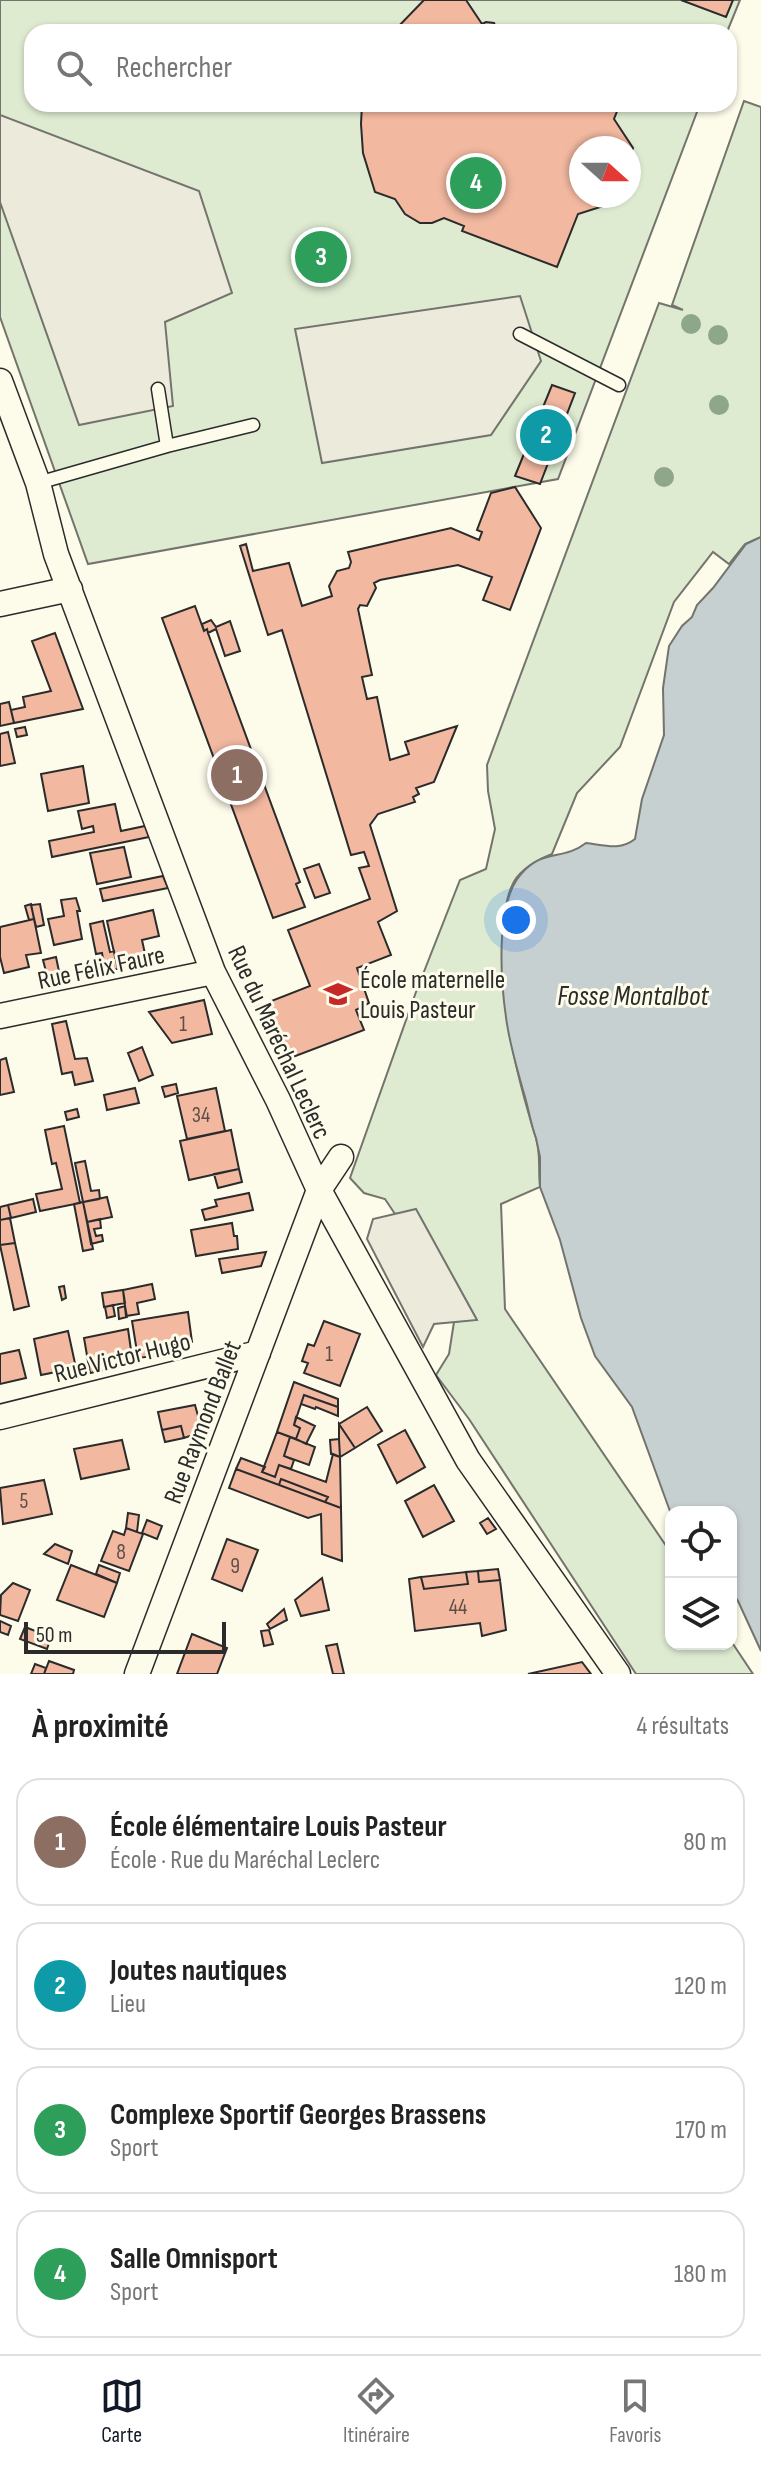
<!DOCTYPE html>
<html lang="fr">
<head>
<meta charset="utf-8">
<style>
  body { margin:0; font-family:"Sofia Sans Condensed",sans-serif; background:#f2f2f2; color:#222 }
  .controls { position:absolute; right:24px; bottom:24px; display:grid; overflow:hidden; border-radius:16px; box-shadow:0 2px 6px #0004 }
  .controls button { width:72px; height:72px; display:grid; place-items:center; padding:0; border:0; border-bottom:2px solid #e0e0e0; background:#fff; color:#222; font:40px sans-serif }
  .compass { position:absolute; left:569px; top:136px; width:72px; height:72px; border-radius:50%; background:#fff; box-shadow:0 2px 6px #0004; rotate:111deg }
  .scale { position:absolute; left:24px; bottom:20px; width:202px; box-sizing:border-box; padding-left:8px; border:4px solid #2b2b2b; border-top:0; font-size:22px; line-height:28px; white-space:nowrap; color:#2b2b2b; -webkit-text-stroke:6px #fdfbea; paint-order:stroke }
  .you { position:absolute; left:516px; top:920px; width:28px; height:28px; margin:-20px; border:6px solid #fff; border-radius:50%; background:#1a73e8; box-shadow:0 0 0 12px #1a73e833 }
  .badge { display:grid; place-items:center; width:52px; height:52px; border-radius:50%; background:#111827; color:#fff; font-size:26px; font-weight:700 }
  .pin { position:absolute; translate:-50% -50%; border:4px solid #fff; box-shadow:0 2px 8px #0006 }
  .list { margin:0; padding:0; list-style:none }
  h2 { display:flex; justify-content:space-between; align-items:center; height:104px; margin:0; padding:0 32px; font-size:34px }
  h2 small { font-size:26px; font-weight:400; color:#767676 }
  .list li { display:grid; grid-template-columns:52px 1fr auto; gap:24px; align-items:center; box-sizing:border-box; height:128px; margin:0 16px 16px; padding:0 16px; border:2px solid #e0e0e0; border-radius:24px }
  .list b { display:block; font-size:30px; white-space:nowrap }
  .list p { margin:0; font-size:26px; white-space:nowrap; color:#767676 }
  .list em { font-size:26px; font-style:normal; color:#767676 }
  .icon { flex:none; width:44px; height:44px; fill:none; stroke:currentColor; stroke-width:2; stroke-linecap:round; stroke-linejoin:round }
  .map { position:relative; flex:none; width:761px; height:1674px; overflow:hidden }
  .search { position:absolute; background:#fff; box-shadow:0 2px 6px #0004; left:24px; right:24px; top:24px; height:88px; display:flex; align-items:center; gap:20px; box-sizing:border-box; padding:0 28px; border-radius:24px; color:#767676; font-size:30px }
  .sheet { height:680px; background:#fff }
  nav { display:flex; justify-content:space-around; align-items:center; box-sizing:border-box; height:112px; border-top:2px solid #e0e0e0; background:#fff; font-size:22px; color:#767676 }
  nav a { display:grid; justify-items:center; gap:4px }
  nav .on { color:#111827 }
  .map>svg:first-child { display:block }
  .green { fill:#deebd1; stroke:#74746e; stroke-width:2; fill-rule:evenodd }
  .parking { fill:#eceadb; stroke:#74746e; stroke-width:2 }
  .water { fill:#c7d0d0; stroke:#74746e; stroke-width:2 }
  .building { fill:#f2b8a0; stroke:#2b2b2b; stroke-width:2 }
  .lines { fill:none; stroke-linecap:round; stroke-linejoin:round }
  .lane-casing { stroke:#2b2b2b; stroke-width:15 }
  .street-casing { stroke:#2b2b2b; stroke-width:27 }
  .lane { stroke:#fdfbea; stroke-width:12 }
  .street { stroke:#fdfbea; stroke-width:24 }
  .tree { fill:#8ea78a }
  .labels { text-anchor:middle; stroke-width:6; stroke-linejoin:round; paint-order:stroke }
  .number-label { font-size:22px; fill:#5d4e48 }
  .street-label { font-size:26px; fill:#2b2b2b; stroke:#fdfbea }
  .poi-label { font-size:26px; fill:#2b2b2b; stroke:#fdfbea; text-anchor:start }
  .water-label { font-size:28px; font-style:italic; fill:#2b2b2b; stroke:#fdfbea }
</style>
</head>
<body>
<div class="map">
<svg width="761" height="1674" viewBox="0 0 761 1674">
  <rect width="100%" height="100%" fill="#fdfbea"/>
  <path class="green" d="M0,0h740l-13,32h-695v72h668l-142,375 -470,85 -88,-247zM581,148h48v48h-48z
    M744,101l17,6v430l-16,7 -16,20 -16,-12 -39,50 -54,145 -43,46 -25,61c-15,6 -35,17 -41,34 -7,17 -8,37 -8,55 -2,67 13,131 33,195 5,16 2,32 4,49l-39,17 4,105 166,244v91h60v-3l22,33h-117l-167,-255 -33,-44 13,-21 5,-32 22,-3 -56,-102 -19,-4 -6,1 -10,-15 -21,-6 -14,-15 66,-186 44,-112 26,-11 9,-40 -7,-38 -1,-26 172,-462 24,7 -11,-5z"/>
  <path class="parking" d="M0,115l199,76 33,102 -67,29 8,84 -94,19 -79,-223z
    M520,296l21,65 -50,74 -169,28 -27,-134z
    M416,1209l61,111 -43,4 -11,23 -56,-108 6,-20z"/>
  <path class="water" d="M761,537v1114l-23,-50 -7,-10v-79h-60v2l-39,-107 -37,-51 -14,-38 -21,-78 -20,-53v-30l-4,-19c-5,-13 -7,-27 -11,-41 -7,-24 -14,-48 -18,-73 -6,-38 -13,-120 14,-150 22,-26 42,-13 65,-31 18,2 34,8 49,-4l7,-40 22,-64 -1,-47 6,-42 13,-20 10,-9 5,-12 16,-17 33,-44z"/>
  <path class="building" d="M424,0h42l16,24 4,-2 8,1 4,9h-105z
    M681,0h52l-7,17z
    M362,104h258l-6,15 19,29 -4,11v-11h-48v48h34l-2,7 -35,11 -21,53 -95,-36 2,-5 -20,-8 -12,5h-12l-15,-9 -10,-15 -20,-7 -12,-39 -2,-29z
    M552,385l23,8 -35,91 -25,-8z
    M515,487l26,41 -31,82 -27,-10 9,-23 -34,-12 -78,15 -6,3 2,5 -9,18 -7,-1 -2,4 14,66 -10,2 5,22 10,-2 13,63 19,-6 -4,-12 52,-16 -23,56 -18,6 3,6 -6,3 2,5 -37,12 -8,11 27,86 -19,11 13,33 -34,13 12,35 -13,7 8,20 -79,30 -11,-28 -6,2 -12,-27 54,-21 -22,-56 82,-31 -11,-31 10,-2 -5,-14 -13,3 -69,-225 -14,5 -28,-89 6,-2 7,27 36,-8 13,43 30,-10 -3,-10 8,-15 12,-3 2,-6 -3,-10 103,-24 28,12 3,-8 -5,-2 14,-37z
    M195,606l9,25 3,-2 1,4 92,249 -4,2 9,23 -32,11 -111,-300z
    M211,620l5,7 14,-6 10,30 -15,5 -9,-27 -8,4 -1,-4 -3,2 -2,-7z
    M55,633l28,76 -69,14 -3,-13 14,-3 -2,-10 28,-6 -19,-50z
    M9,702l5,21 -14,3v-22z
    M25,727l2,8 -10,2 -2,-8z
    M8,732l7,31 -15,3v-32z
    M83,766l6,37 -41,8 -7,-37z
    M115,804l6,27 24,-5 4,11 -97,20 -3,-16 45,-9 -1,-6 -11,3 -4,-18z
    M124,847l7,30 -34,7 -7,-31z
    M319,864l11,29 -15,5 -11,-29z
    M163,876l5,12 -65,13 -3,-12z
    M76,898l4,13h-3l5,28 -28,6 -6,-26 16,-3 -3,-16z
    M31,904l3,15 -5,1 -4,-14z
    M40,904l4,21 -8,2 -5,-22z
    M153,910l6,26 -17,4 3,14 -29,7 -9,-40z
    M34,919l7,34 -15,2 3,12 -25,6 -4,-16v-30z
    M103,921l7,31 4,-1 4,18 -13,2 -3,-18 -6,1 -6,-30z
    M56,957l5,24 -12,2 -6,-23z
    M204,1000l8,34 -40,9 -23,-31z
    M66,1021l9,38 12,-1 6,23 -18,4 -3,-13 -10,2 -10,-50z
    M142,1047l11,28 -14,6 -11,-28z
    M6,1058l8,34 -14,3v-35z
    M176,1084l2,9 -13,4 -3,-10z
    M135,1088l4,15 -32,7 -3,-15z
    M216,1088l9,43 -38,8 -10,-43z
    M77,1109l2,8 -12,3 -2,-8z
    M64,1126l16,77 -40,8 -4,-17 26,-5 -6,-26 -4,1 -7,-34z
    M231,1130l8,39 -50,11 -9,-39z
    M85,1161l6,30 8,-1 1,9 -17,3 -8,-39z
    M239,1169l3,13 -24,6 -4,-14z
    M249,1193l4,17 -48,10 -3,-10 15,-4 -2,-6z
    M107,1197l5,20 -25,5 -4,-20z
    M33,1199l3,13 -25,6 -3,-13z
    M83,1202l10,47 -10,2 -9,-47z
    M8,1205l3,13 -11,2v-13z
    M10,1218l5,25 -15,2v-25z
    M100,1219l1,9 -7,1 2,7 6,-1 1,6 -12,3 -4,-22z
    M232,1223l2,13h3l1,13 -42,7 -5,-26z
    M15,1243l14,63 -15,4 -14,-65z
    M266,1252l-5,14 -39,7 -3,-14z
    M152,1284l3,15 -18,4 2,11 -13,2 -3,-26z
    M64,1286l2,12 -4,2 -3,-13z
    M123,1290l2,13 -21,4 -2,-14z
    M113,1305l2,11 -8,2 -2,-11z
    M125,1306l2,11 -8,2 -1,-11z
    M188,1312l4,30 -39,6 1,8 -16,2 -6,-37z
    M324,1321l36,13 -20,52 -36,-13 4,-10 -6,-2 6,-17 6,2z
    M128,1329l5,35 -43,9 -6,-35z
    M68,1331l8,37 -35,7 -7,-36z
    M19,1350l7,28 -26,6v-30z
    M294,1382l44,17v8l-34,-12 -10,30 6,3 -4,11 -19,-7z
    M304,1395l34,12v9l-22,-9 -1,2 -14,-5z
    M195,1405l5,18 -4,11 -12,4 -3,-12 -19,4 -4,-18z
    M367,1407l15,24 -27,17 -16,-24z
    M296,1417l19,9 -9,18 -10,-5 4,-11 -6,-3z
    M339,1424l16,24 -15,9 -1,-18z
    M181,1426l3,12 -19,4 -3,-12z
    M405,1430l20,37 -28,16 -19,-38z
    M277,1432l13,5 -6,19 10,4 -3,9 -12,-4 -4,12 -13,-5z
    M290,1437l25,10 -6,18 -25,-9z
    M339,1439l1,18 -9,-3 -1,-14z
    M122,1440l7,29 -48,10 -7,-30z
    M333,1454l7,3 1,51 -16,-6 3,-5 -47,-18 -2,6 -43,-16 5,-11 24,9 -3,5 13,5 4,-12 47,17z
    M236,1469l105,39 1,53 -20,-7 -1,-40 -13,4 -79,-30z
    M281,1479l47,18 -3,5 -46,-17z
    M44,1480l8,34 -49,10 -3,-36z
    M434,1485l20,36 -31,16 -18,-36z
    M128,1513l11,2 -2,17 -11,-4z
    M488,1518l8,11 -9,5 -7,-11z
    M147,1520l15,6 -5,13 -15,-6z
    M126,1528l17,6 -14,37 -28,-10 12,-30 11,4z
    M227,1539l31,11 -16,41 -30,-12z
    M55,1544l17,7 -4,13 -24,-10z
    M71,1565l46,18 -13,34 -47,-17z
    M99,1565l21,8 -3,10 -21,-9z
    M498,1569l2,11 -21,2 -1,-11z
    M478,1571l1,11 21,-2 6,50 -24,6 -2,-13 -65,8 -6,-52 12,-2 3,12 44,-5 -2,-12z
    M466,1572l2,12 -44,5 -3,-12z
    M322,1578l7,32 -28,6 -6,-16z
    M13,1583l17,7 -12,31 -18,-6 1,-20z
    M284,1609l3,11 -17,9 -3,-5z
    M0,1621l11,5 -3,9 -8,-3z
    M25,1627l26,10 -4,12 -27,-10z
    M269,1630l4,14 -9,2 -3,-15z
    M192,1634l35,14 -10,26h-40z
    M337,1644l7,30h-11l-7,-28z
    M49,1661l25,9 -1,4h-29z
    M582,1662l9,12h-63z
    M35,1664l11,4 -2,6h-13z"/>
  <g class="lines">
    <defs>
      <path id="lane" d="M520,334l99,51
        M158,389l9,57
        M38,483l129,-37 86,-21"/>
      <path id="street" d="M0,381l38,102 18,71 157,418 65,128 41,90 149,270 150,214
        M0,604l70,-15
        M0,1016l213,-44
        M0,1417l258,-64
        M137,1674l182,-484 22,-33"/>
    </defs>
    <use href="#lane" class="lane-casing"/>
    <use href="#street" class="street-casing"/>
    <use href="#lane" class="lane"/>
    <use href="#street" class="street"/>
  </g>
  <g class="tree">
    <circle cx="691" cy="324" r="10"/>
    <circle cx="718" cy="335" r="10"/>
    <circle cx="719" cy="405" r="10"/>
    <circle cx="664" cy="477" r="10"/>
  </g>
  <defs>
    <symbol id="school-bare" viewBox="-9 -9 18 18"><path d="M0-5L7-2L0 1L-7-2ZM-4 1L0 2.5L4 1V4Q0 6-4 4Z" fill="#c62828" stroke="#fdfbea" stroke-width="2.5" paint-order="stroke"/></symbol>
  </defs>
  <g fill-rule="evenodd">
    <use href="#school-bare" x="318" y="974" width="40" height="40"/>
  </g>
  <g class="labels">
    <g class="number-label">
      <text x="183" y="1031">1</text>
      <text x="201" y="1122">34</text>
      <text x="329" y="1361">1</text>
      <text x="24" y="1508">5</text>
      <text x="121" y="1559">8</text>
      <text x="235" y="1573">9</text>
      <text x="458" y="1614">44</text>
    </g>
    <g class="street-label">
      <text transform="translate(101 967) rotate(-12)" y="9">Rue Félix Faure</text>
      <text transform="translate(280 1042) rotate(65)" y="9">Rue du Maréchal Leclerc</text>
      <text transform="translate(122 1357) rotate(-14)" y="9">Rue Victor Hugo</text>
      <text transform="translate(202 1422) rotate(-69)" y="9">Rue Raymond Ballet</text>
    </g>
    <g class="poi-label">
      <text x="360" y="988">École maternelle<tspan x="360" dy="30">Louis Pasteur</tspan></text>
    </g>
    <g class="water-label">
      <text x="633" y="1005">Fosse Montalbot</text>
    </g>
  </g>
</svg>
<div class="controls">
<button><svg class="icon" aria-label="locate" viewBox="0 0 24 24"><circle cx="12" cy="12" r="6"/><path d="M12 2v4M12 18v4M2 12h4M18 12h4"/></svg></button>
<button><svg class="icon" aria-label="layers" viewBox="0 0 24 24"><path d="M12 4l9 5-9 5-9-5zM3 14l9 5 9-5"/></svg></button>
</div>
<svg class="compass" viewBox="-18 -18 36 36"><path d="M0-13l5 13h-10z" fill="#e53935"/><path d="M0 13l5-13h-10z" fill="#767676"/></svg>
<div class="scale">50 m</div>
<div class="you"></div>
<div class="pin badge" style="left:237px;top:775px;background:#8d6e63">1</div>
<div class="pin badge" style="left:546px;top:435px;background:#0f9aa8">2</div>
<div class="pin badge" style="left:321px;top:257px;background:#2e9e5b">3</div>
<div class="pin badge" style="left:476px;top:183px;background:#2e9e5b">4</div>
<div class="search"><svg class="icon" aria-label="search" viewBox="0 0 24 24"><circle cx="10" cy="10" r="6"/><path d="M15 15l6 6"/></svg>Rechercher</div>
</div>
<section class="sheet">
<h2>À proximité<small>4 résultats</small></h2>
<ul class="list">
<li><span class="badge" style="background:#8d6e63">1</span><div><b>École élémentaire Louis Pasteur</b><p>École · Rue du Maréchal Leclerc</p></div><em>80 m</em></li>
<li><span class="badge" style="background:#0f9aa8">2</span><div><b>Joutes nautiques</b><p>Lieu</p></div><em>120 m</em></li>
<li><span class="badge" style="background:#2e9e5b">3</span><div><b>Complexe Sportif Georges Brassens</b><p>Sport</p></div><em>170 m</em></li>
<li><span class="badge" style="background:#2e9e5b">4</span><div><b>Salle Omnisport</b><p>Sport</p></div><em>180 m</em></li>
</ul>
</section>
<nav>
<a class="on"><svg class="icon" aria-label="map" viewBox="0 0 24 24"><path d="M3 6l6-2 6 2 6-2v14l-6 2-6-2-6 2zM9 4v14M15 6v14"/></svg>Carte</a>
<a><svg class="icon" aria-label="directions" viewBox="0 0 24 24"><path d="M12 3l9 9-9 9-9-9zM9 14v-3h6M13 9l2 2-2 2"/></svg>Itinéraire</a>
<a><svg class="icon" aria-label="saved" viewBox="0 0 24 24"><path d="M7 4h10v16l-5-4-5 4z"/></svg>Favoris</a>
</nav>
</body>
</html>
